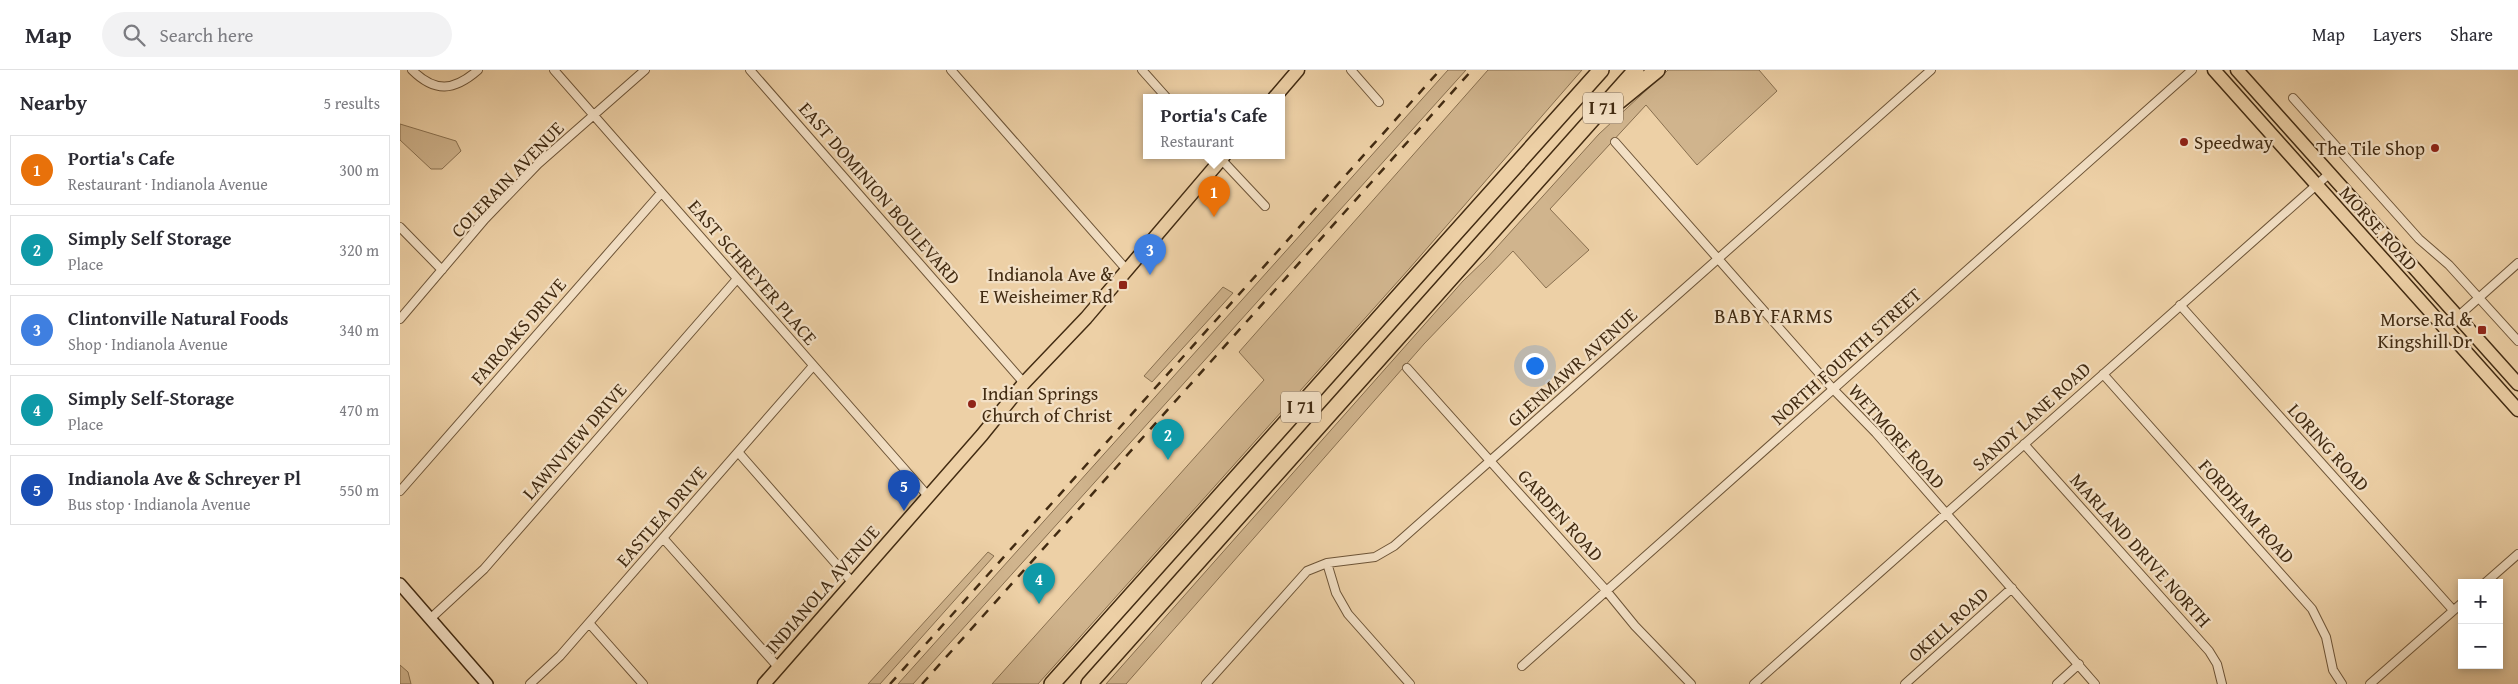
<!DOCTYPE html>
<html lang="en">
<head>
<meta charset="utf-8">
<style>
  body { margin:0; font-family:"Gentium Book Plus",serif; background:#f2f2f3; color:#2b2b33 }
  .controls { position:absolute; right:15px; bottom:15px; display:grid; overflow:hidden; border-radius:0px; box-shadow:0 2px 8px #0003 }
  .controls button { width:45px; height:45px; display:grid; place-items:center; padding:0; border:0; border-bottom:1px solid #e1e1e2; background:#fff; color:#2b2b33; font:25px sans-serif }
  .you { position:absolute; left:1134px; top:295px; width:18px; height:18px; margin:-12px; border:4px solid #fff; border-radius:50%; background:#1a73e8; box-shadow:0 0 0 8px #1a73e833 }
  .badge { display:grid; place-items:center; width:32px; height:32px; border-radius:50%; background:#7c3aed; color:#fff; font-size:16px; font-weight:700 }
  .pin { position:absolute; translate:-50% -41px; filter:drop-shadow(0 1px 2px #0008) }
  .pin::after { content:''; position:absolute; top:26px; width:18px; height:15px; background:inherit; clip-path:polygon(0 0,100% 0,50% 100%) }
  .popup { position:absolute; left:743px; top:24px; width:142px; height:65px; box-sizing:border-box; display:grid; place-content:center; border-radius:0px; background:#fff; filter:drop-shadow(0 1px 4px #0005); font-size:16px; white-space:nowrap; color:#7c7c81 }
  .popup b { font-size:19px; color:#2b2b33 }
  .popup::after { content:''; position:absolute; left:50%; top:100%; margin-left:-10px; border:10px solid transparent; border-top-color:#fff }
  .list { margin:0; padding:0; list-style:none }
  h2 { display:flex; justify-content:space-between; align-items:center; height:65px; margin:0; padding:0 20px; font-size:21px }
  h2 small { font-size:16px; font-weight:400; color:#7c7c81 }
  .list li { display:grid; grid-template-columns:32px 1fr auto; gap:15px; align-items:center; box-sizing:border-box; height:70px; margin:0 10px 10px; padding:0 10px; border:1px solid #e1e1e2; border-radius:0px }
  .list b { display:block; font-size:19px; white-space:nowrap }
  .list p { margin:0; font-size:16px; white-space:nowrap; color:#7c7c81 }
  .list em { font-size:16px; font-style:normal; color:#7c7c81 }
  .icon { flex:none; width:28px; height:28px; fill:none; stroke:currentColor; stroke-width:2; stroke-linecap:round; stroke-linejoin:round }
  .map { position:relative; flex:none; width:2118px; height:614px; overflow:hidden }
  header { display:flex; align-items:center; gap:30px; box-sizing:border-box; height:70px; padding:0 25px; background:#fff; border-bottom:1px solid #e1e1e2 }
  header strong { font-size:24px }
  nav { display:flex; gap:28px; margin-inline-start:auto; font-size:18px }
  .search { width:350px; height:45px; background:#f2f2f3; display:flex; align-items:center; gap:12px; box-sizing:border-box; padding:0 18px; border-radius:28px; color:#7c7c81; font-size:19px }
  main { display:flex }
  aside { flex:1; background:#fff }
  .map>svg:first-child { display:block }
  .green { fill:#d0b48d; stroke:#897050 }
  .lines { fill:none; stroke-linecap:round; stroke-linejoin:round }
  .street-casing { stroke:#6d5437; stroke-width:10 }
  .secondary-casing { stroke:#422b12; stroke-width:14 }
  .primary-casing { stroke:#422b12; stroke-width:15 }
  .highway-casing { stroke:#422b12; stroke-width:18 }
  .street { stroke:#f3e0c5; stroke-width:8 }
  .secondary { stroke:#f3e0c5; stroke-width:11 }
  .primary { stroke:#edd0a6; stroke-width:12 }
  .highway { stroke:#edd0a6; stroke-width:15 }
  .rail { stroke:#422b12; stroke-width:2.5; stroke-dasharray:9 9; stroke-linecap:butt }
  .poi-dot { fill:#8f2418; stroke:#f3e0c5; stroke-width:2 }
  .labels { text-anchor:middle; stroke-width:4.5; stroke-linejoin:round; paint-order:stroke }
  .shield { fill:#f3e0c5; stroke:#776148; stroke-width:1 }
  .shield-label { font-size:18px; font-weight:bold; fill:#422b12 }
  .poi-label { font-size:19px; fill:#422b12; stroke:#f3e0c5; text-anchor:end }
  .street-label { font-size:19px; fill:#422b12; stroke:#f3e0c5 }
  .neighbourhood-label { font-size:20px; letter-spacing:1px; fill:#422b12; stroke:#f3e0c5 }
</style>
</head>
<body>
<header>
<strong>Map</strong>
<div class="search"><svg class="icon" aria-label="search" viewBox="0 0 24 24"><circle cx="10" cy="10" r="6"/><path d="M15 15l6 6"/></svg>Search here</div>
<nav><a>Map</a><a>Layers</a><a>Share</a></nav>
</header>
<main>
<aside>
<h2>Nearby<small>5 results</small></h2>
<ul class="list">
<li><span class="badge" style="background:#e8710a">1</span><div><b>Portia's Cafe</b><p>Restaurant · Indianola Avenue</p></div><em>300 m</em></li>
<li><span class="badge" style="background:#0f9aa8">2</span><div><b>Simply Self Storage</b><p>Place</p></div><em>320 m</em></li>
<li><span class="badge" style="background:#3f7fe0">3</span><div><b>Clintonville Natural Foods</b><p>Shop · Indianola Avenue</p></div><em>340 m</em></li>
<li><span class="badge" style="background:#0f9aa8">4</span><div><b>Simply Self-Storage</b><p>Place</p></div><em>470 m</em></li>
<li><span class="badge" style="background:#1a4fb4">5</span><div><b>Indianola Ave &amp; Schreyer Pl</b><p>Bus stop · Indianola Avenue</p></div><em>550 m</em></li>
</ul>
</aside>
<div class="map">
<svg width="2118" height="614" viewBox="0 0 2118 614">
  <rect width="100%" height="100%" fill="#edd0a6"/>
  <filter id="stains"><feTurbulence type="fractalNoise" baseFrequency=".004" numOctaves="4"/><feColorMatrix values="0 0 0 0 .2 0 0 0 0 .09 0 0 0 0 .02 0 0 0 .5 -.17"/></filter>
  <radialGradient id="worn" r=".72"><stop offset=".6" stop-color="#630" stop-opacity="0"/><stop offset="1" stop-color="#630" stop-opacity=".3"/></radialGradient>
  <path class="green" d="M1048,0h18l-553,614h-15z
    M1088,0h94l-173,199 -371,415h-46l272,-304 -25,-28z
    M1268,0h91l18,21 -80,74 -51,-60 -96,104 39,41 -43,38 -33,-37 -89,93 -298,340h-20l357,-403 24,-23 112,-124z
    M0,54l56,17 5,10 -19,18h-11l-31,-29z
    M823,217l10,6 -81,89 -8,-6z
    M588,482l6,4 -114,128h-12z
    M0,595l8,7 3,12h-11z"/>
  <g class="lines">
    <defs>
      <path id="street" d="M12,0c23,23 42,21 66,0
        M154,0l374,426
        M350,0l274,313
        M551,0l175,199
        M742,0l25,28
        M951,0l28,32
        M1893,28l126,141 30,26 69,76
        M1215,72l218,247 43,44 219,251
        M819,87l46,49
        M0,157l42,43
        M1780,235l273,305
        M0,249l85,-100 53,-55 107,-94
        M2045,258l73,-65
        M1007,298l197,220 31,38 56,58
        M1703,304l209,235 14,28 7,33 9,14
        M1624,374l185,207 8,13 5,20
        M338,382l114,130
        M0,421l261,-298
        M263,468l115,129
        M927,493l9,30 12,21 62,70
        M2085,513l33,-29
        M30,549l54,-50 253,-290
        M189,553l54,61
        M1122,596l670,-596
        M130,614l30,-28 253,-290
        M806,614l101,-113 20,-8 48,-6 19,-11 537,-476
        M1354,614l576,-511
        M1505,614l107,-96
        M1657,614l22,-20
        M1970,614l92,-81"/>
      <path id="secondary" d="M0,514l87,100"/>
      <path id="primary" d="M1814,0l304,340
        M1837,0l281,314
        M874,28l24,-28
        M364,614l218,-249 42,-52 62,-65 138,-162"/>
      <path id="highway" d="M1219,31l38,-31
        M652,614l549,-614
        M689,614l547,-614"/>
    </defs>
    <use href="#street" class="street-casing"/>
    <use href="#secondary" class="secondary-casing"/>
    <use href="#primary" class="primary-casing"/>
    <use href="#highway" class="highway-casing"/>
    <use href="#street" class="street"/>
    <use href="#secondary" class="secondary"/>
    <use href="#primary" class="primary"/>
    <use href="#highway" class="highway"/>
    <path class="rail" d="M490,614l550,-614
      M522,614l550,-614"/>
  </g>
  <g class="poi-dot">
    <circle cx="1784" cy="72" r="5"/>
    <circle cx="2035" cy="78" r="5"/>
    <rect x="718" y="210" width="10" height="10" rx="2.5"/>
    <rect x="2077" y="255" width="10" height="10" rx="2.5"/>
    <circle cx="572" cy="334" r="5"/>
  </g>
  <g class="labels">
    <g class="shield">
      <rect x="1183" y="22.5" width="40" height="31" rx="4"/>
      <rect x="881" y="321.5" width="40" height="31" rx="4"/>
    </g>
    <g class="shield-label">
      <text x="1203" y="44">I 71</text>
      <text x="901" y="343">I 71</text>
    </g>
    <g class="poi-label">
      <text x="1794" y="79" text-anchor="start">Speedway</text>
      <text x="2025" y="85">The Tile Shop</text>
      <text x="713" y="211">Indianola Ave &amp;<tspan x="713" dy="22">E Weisheimer Rd</tspan></text>
      <text x="2072" y="256">Morse Rd &amp;<tspan x="2072" dy="22">Kingshill Dr</tspan></text>
      <text x="582" y="330" text-anchor="start">Indian Springs<tspan x="582" dy="22">Church of Christ</tspan></text>
    </g>
    <g class="street-label">
      <text transform="translate(107 109) rotate(-46)" y="7">COLERAIN AVENUE</text>
      <text transform="translate(480 123) rotate(49)" y="7">EAST DOMINION BOULEVARD</text>
      <text transform="translate(1979 158) rotate(48)" y="7">MORSE ROAD</text>
      <text transform="translate(353 202) rotate(49)" y="7">EAST SCHREYER PLACE</text>
      <text transform="translate(118 261) rotate(-49)" y="7">FAIROAKS DRIVE</text>
      <text transform="translate(1446 286) rotate(-42)" y="7">NORTH FOURTH STREET</text>
      <text transform="translate(1172 297) rotate(-42)" y="7">GLENMAWR AVENUE</text>
      <text transform="translate(1631 346) rotate(-42)" y="7">SANDY LANE ROAD</text>
      <text transform="translate(1497 366) rotate(48)" y="7">WETMORE ROAD</text>
      <text transform="translate(174 371) rotate(-49)" y="7">LAWNVIEW DRIVE</text>
      <text transform="translate(1929 377) rotate(48)" y="7">LORING ROAD</text>
      <text transform="translate(1847 441) rotate(48)" y="7">FORDHAM ROAD</text>
      <text transform="translate(1161 445) rotate(48)" y="7">GARDEN ROAD</text>
      <text transform="translate(261 446) rotate(-49)" y="7">EASTLEA DRIVE</text>
      <text transform="translate(1741 480) rotate(48)" y="7">MARLAND DRIVE NORTH</text>
      <text transform="translate(422 519) rotate(-49)" y="7">INDIANOLA AVENUE</text>
      <text transform="translate(1548 554) rotate(-42)" y="7">OKELL ROAD</text>
    </g>
    <g class="neighbourhood-label">
      <text x="1374" y="253">BABY FARMS</text>
    </g>
  </g>
  <rect width="100%" height="100%" filter="url(#stains)"/>
  <rect width="100%" height="100%" fill="url(#worn)"/>
</svg>
<div class="controls">
<button>+</button>
<button>−</button>
</div>
<div class="you"></div>
<div class="pin badge" style="left:814px;top:147px;background:#e8710a">1</div>
<div class="popup"><b>Portia's Cafe</b>Restaurant</div>
<div class="pin badge" style="left:768px;top:390px;background:#0f9aa8">2</div>
<div class="pin badge" style="left:750px;top:205px;background:#3f7fe0">3</div>
<div class="pin badge" style="left:639px;top:534px;background:#0f9aa8">4</div>
<div class="pin badge" style="left:504px;top:441px;background:#1a4fb4">5</div>
</div>
</main>
</body>
</html>
